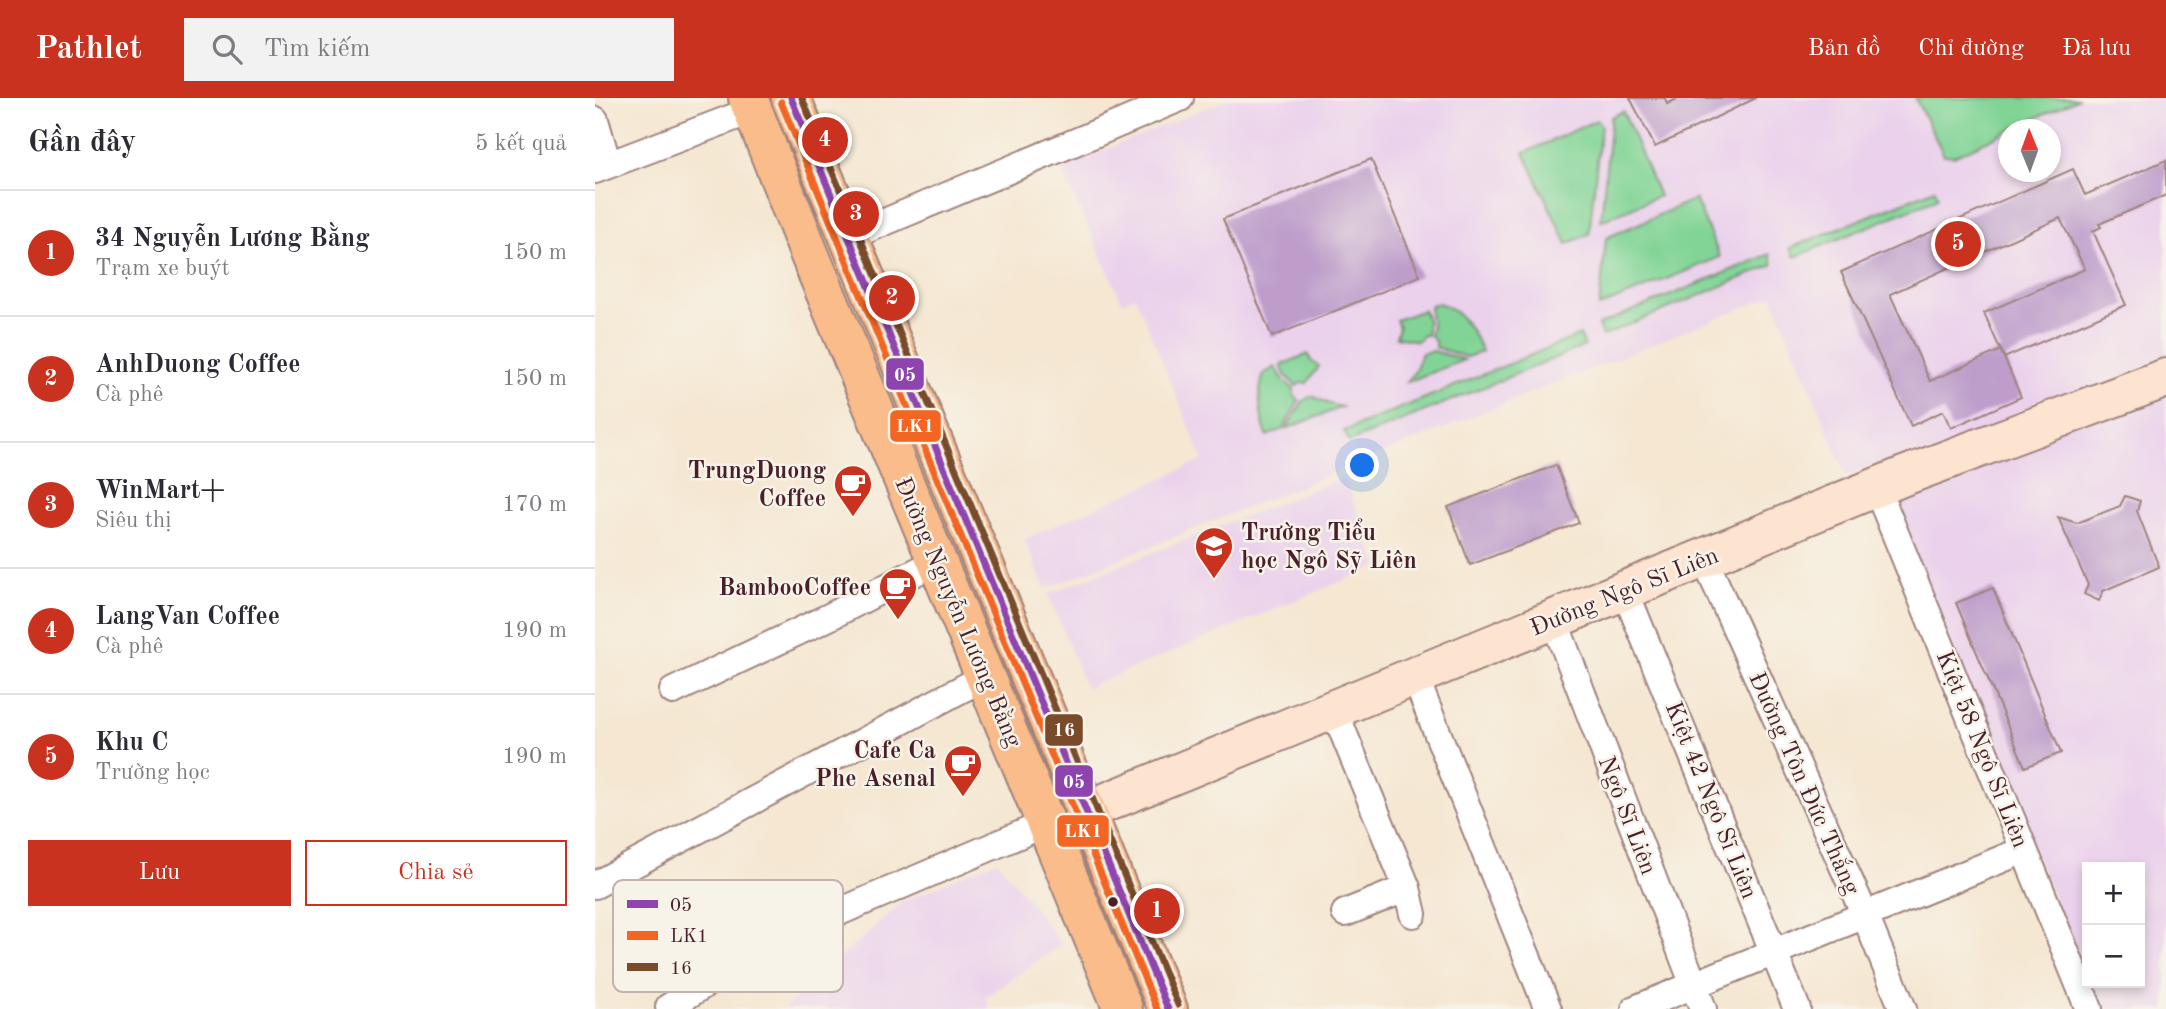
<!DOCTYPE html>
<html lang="vi">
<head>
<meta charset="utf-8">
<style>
  body { margin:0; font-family:"Old Standard TT",serif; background:#f2f2f3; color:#2b2b33 }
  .controls { position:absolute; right:21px; bottom:21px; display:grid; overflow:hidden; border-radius:0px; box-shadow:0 4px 10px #0003 }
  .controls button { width:63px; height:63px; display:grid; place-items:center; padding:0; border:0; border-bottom:2px solid #e1e1e2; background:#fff; color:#2b2b33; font:35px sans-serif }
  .compass { position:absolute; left:1403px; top:21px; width:63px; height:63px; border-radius:50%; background:#fff; box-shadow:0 4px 10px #0003; rotate:359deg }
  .you { position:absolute; left:768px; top:368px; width:24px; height:24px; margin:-18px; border:5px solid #fff; border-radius:50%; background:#1a73e8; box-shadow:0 0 0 10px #1a73e833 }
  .badge { display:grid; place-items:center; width:46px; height:46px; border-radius:50%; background:#c8321e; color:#fff; font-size:23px; font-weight:700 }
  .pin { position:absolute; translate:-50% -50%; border:4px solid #fff; box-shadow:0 2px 7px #0006 }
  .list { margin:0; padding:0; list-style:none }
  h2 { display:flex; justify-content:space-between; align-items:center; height:91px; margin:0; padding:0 28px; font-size:30px }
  h2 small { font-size:23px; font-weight:400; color:#7c7c81 }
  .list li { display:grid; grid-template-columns:46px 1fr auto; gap:21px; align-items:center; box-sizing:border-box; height:126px; padding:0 28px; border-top:2px solid #e1e1e2 }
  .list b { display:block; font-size:26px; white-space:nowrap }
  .list p { margin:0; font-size:23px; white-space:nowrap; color:#7c7c81 }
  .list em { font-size:23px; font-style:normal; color:#7c7c81 }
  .actions { display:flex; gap:14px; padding:21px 28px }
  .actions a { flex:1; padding:16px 0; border:2px solid #c8321e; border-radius:0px; text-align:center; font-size:24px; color:#c8321e }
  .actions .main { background:#c8321e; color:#fff }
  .icon { flex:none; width:38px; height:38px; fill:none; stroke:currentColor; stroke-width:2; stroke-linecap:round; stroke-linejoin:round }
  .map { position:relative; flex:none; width:1571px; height:911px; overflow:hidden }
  header { display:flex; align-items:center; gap:42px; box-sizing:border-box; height:98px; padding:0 35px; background:#c8321e; color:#fff }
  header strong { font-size:33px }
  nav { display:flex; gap:38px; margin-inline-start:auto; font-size:24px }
  .search { width:490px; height:63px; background:#f2f2f3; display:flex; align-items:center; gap:18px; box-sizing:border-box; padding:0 24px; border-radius:0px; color:#7c7c81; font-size:26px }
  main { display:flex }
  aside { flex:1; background:#fff }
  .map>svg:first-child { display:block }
  .built { fill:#ebd1ec; fill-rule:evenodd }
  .green { fill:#81d496; stroke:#667a60; stroke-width:2 }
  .building { fill:#be9dcb }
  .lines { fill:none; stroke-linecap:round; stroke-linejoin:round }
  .street-casing { stroke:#a0837e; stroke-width:30 }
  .secondary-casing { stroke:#a0837e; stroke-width:42 }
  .highway-casing { stroke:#a0837e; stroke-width:42 }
  .street { stroke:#fff; stroke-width:26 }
  .secondary { stroke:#fde4d0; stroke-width:38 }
  .highway { stroke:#f9bc8a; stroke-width:38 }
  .bus-1-casing { stroke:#f7f3e8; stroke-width:12 }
  .bus-2-casing { stroke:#f7f3e8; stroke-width:12 }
  .bus-3-casing { stroke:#f7f3e8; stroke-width:12 }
  .bus-1 { stroke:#8e44ad; stroke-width:7 }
  .bus-2 { stroke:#f26522; stroke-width:7 }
  .bus-3 { stroke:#7a4b2a; stroke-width:7 }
  .bus-dot { fill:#4a1f2b; stroke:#f7f3e8; stroke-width:2.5 }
  .labels { text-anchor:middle; stroke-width:5; stroke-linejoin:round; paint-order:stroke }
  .poi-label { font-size:24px; font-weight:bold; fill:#4a1f2b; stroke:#f7f3e8; text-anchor:end }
  .street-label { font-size:24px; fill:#4a1f2b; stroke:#f7f3e8 }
  .key { fill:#f7f3e8; stroke:#c3b3af; stroke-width:2 }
  .key-label { font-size:19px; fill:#4a1f2b }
  .line-badge { stroke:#f7f3e8; stroke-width:2.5 }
  .badge-label { font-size:19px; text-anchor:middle; font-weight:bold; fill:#fff }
</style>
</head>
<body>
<header>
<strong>Pathlet</strong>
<div class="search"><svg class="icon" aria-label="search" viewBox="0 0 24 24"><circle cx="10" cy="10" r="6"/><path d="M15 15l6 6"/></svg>Tìm kiếm</div>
<nav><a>Bản đồ</a><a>Chỉ đường</a><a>Đã lưu</a></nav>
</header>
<main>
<aside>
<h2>Gần đây<small>5 kết quả</small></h2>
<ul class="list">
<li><span class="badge">1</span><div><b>34 Nguyễn Lương Bằng</b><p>Trạm xe buýt</p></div><em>150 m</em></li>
<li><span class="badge">2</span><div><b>AnhDuong Coffee</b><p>Cà phê</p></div><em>150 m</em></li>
<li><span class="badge">3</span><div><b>WinMart+</b><p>Siêu thị</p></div><em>170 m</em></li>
<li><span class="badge">4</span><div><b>LangVan Coffee</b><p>Cà phê</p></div><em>190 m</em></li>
<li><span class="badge">5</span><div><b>Khu C</b><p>Trường học</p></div><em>190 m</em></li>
</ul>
<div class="actions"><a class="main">Lưu</a><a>Chia sẻ</a></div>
</aside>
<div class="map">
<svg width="1571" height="911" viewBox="0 0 1571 911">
  <rect width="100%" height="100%" fill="#f7f3e8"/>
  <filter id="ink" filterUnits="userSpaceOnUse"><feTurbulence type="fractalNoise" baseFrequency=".0143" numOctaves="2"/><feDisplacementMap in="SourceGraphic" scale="14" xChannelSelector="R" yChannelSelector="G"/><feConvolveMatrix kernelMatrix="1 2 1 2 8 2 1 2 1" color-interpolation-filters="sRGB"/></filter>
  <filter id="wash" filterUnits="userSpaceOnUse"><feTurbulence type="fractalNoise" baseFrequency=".00686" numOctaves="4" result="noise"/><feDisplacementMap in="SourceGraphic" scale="28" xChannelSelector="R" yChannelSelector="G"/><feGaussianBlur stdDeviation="1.57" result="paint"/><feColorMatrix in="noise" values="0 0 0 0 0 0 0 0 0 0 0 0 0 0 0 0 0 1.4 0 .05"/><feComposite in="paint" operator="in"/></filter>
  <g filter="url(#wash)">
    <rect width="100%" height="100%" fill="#f5e7d1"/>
    <path class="built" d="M635,0h936v911h-65l-12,-26h51v-116h-53v111l-207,-502 -6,-11 -27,12 -75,-181 -727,293 -21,-50 179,-79 -68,-164 -13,6 -61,-134zM1414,32h42v42h-42z
      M749,379l34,89 -292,122 -38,-94z
      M402,762l65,84 -76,53 4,12h-206l118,-107z"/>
    <path class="green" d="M1320,0h164l-125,58 -10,-1z
      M1028,13l36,85 -58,25 10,-104z
      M1002,22l4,5 -12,109 -22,10 -43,-91z
      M1340,91l3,9 -143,59 -5,-9z
      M1100,101l25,58 -121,50 7,-69z
      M1175,156l3,11 -171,71 -4,-11z
      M843,205c22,6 36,29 44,49l-16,5 -31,-10v-6l-5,-5 2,-11 -3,-18z
      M828,212l4,9v16h-4l-6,6 -21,-4 3,-10 -3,-7z
      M985,237l5,11 -236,96 -5,-11z
      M838,253l31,9 -57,22 8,-11 7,-18z
      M713,256l3,7 8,5 -12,17h-6l-5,3 -11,-11 -4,-10z
      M680,269l10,15 9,7v7l5,4 -16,29 -16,7c-7,-20 -11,-42 -3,-62z
      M717,298l17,8 13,3 -56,22 17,-28z"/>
    <g id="blocks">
      <path class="building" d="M1035,0h35l2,6 12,-6h77l-101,49z
        M776,61l49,117 -148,61 -49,-118z
        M1571,62v35l-67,29 2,3 -8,4 33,74 -122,53 -20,-45 101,-44 -25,-51 -170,76 40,87 71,-31 20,47 -70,31 -8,-17 -32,15 -70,-154 232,-103 12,26z
        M961,367l23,58 -109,42 -22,-58z
        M1530,398l15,5 -3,10 22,56 -56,24 -4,10 -15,-7 4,-9 -30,-68 19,6 43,-17z
        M1398,490l68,165 -36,14 -69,-164z"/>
    </g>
  </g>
  <g filter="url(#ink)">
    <use href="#blocks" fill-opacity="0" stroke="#a0837e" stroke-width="2"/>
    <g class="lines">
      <defs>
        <path id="street" d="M0,22l13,45
          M0,72l158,-60
          M254,139l331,-139
          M1282,391l212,520
          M1109,460l161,357 38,94
          M1030,493l172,418
          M959,522l149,389
          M820,579l133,332
          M78,593l156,-74 108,-56
          M739,612l73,178 6,26
          M0,787l391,-209
          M750,815l62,-25
          M74,909l107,-68 271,-116
          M1040,911l389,-159"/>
        <path id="secondary" d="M490,713l819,-335 262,-98"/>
        <path id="highway" d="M153,0l61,155 314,756
          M196,0l377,911"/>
      </defs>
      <use href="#street" class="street-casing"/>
      <use href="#secondary" class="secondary-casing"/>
      <use href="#highway" class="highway-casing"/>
      <use href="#street" class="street"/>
      <use href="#secondary" class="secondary"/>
      <use href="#highway" class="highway"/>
      <defs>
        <path id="bus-1" d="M196,0l377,911"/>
        <path id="bus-2" d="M186,4l376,907"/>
        <path id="bus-3" d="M207,0l376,907"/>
      </defs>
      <use href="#bus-1" class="bus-1-casing"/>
      <use href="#bus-2" class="bus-2-casing"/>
      <use href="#bus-3" class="bus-3-casing"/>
      <use href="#bus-1" class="bus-1"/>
      <use href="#bus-2" class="bus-2"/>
      <use href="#bus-3" class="bus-3"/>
    </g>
  </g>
  <defs>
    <symbol id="cafe-pin" viewBox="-11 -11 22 30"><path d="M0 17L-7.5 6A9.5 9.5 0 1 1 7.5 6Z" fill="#c8321e" stroke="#f7f3e8"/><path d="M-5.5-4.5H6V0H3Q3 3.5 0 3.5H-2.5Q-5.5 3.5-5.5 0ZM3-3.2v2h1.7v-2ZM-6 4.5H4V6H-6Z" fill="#fff"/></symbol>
    <symbol id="school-pin" viewBox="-11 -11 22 30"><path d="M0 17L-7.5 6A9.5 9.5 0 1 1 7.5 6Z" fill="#c8321e" stroke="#f7f3e8"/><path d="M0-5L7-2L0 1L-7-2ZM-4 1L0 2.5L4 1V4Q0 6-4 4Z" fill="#fff"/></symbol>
  </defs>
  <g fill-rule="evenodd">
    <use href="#cafe-pin" x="236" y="364" width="44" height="60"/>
    <use href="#school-pin" x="597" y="426" width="44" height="60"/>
    <use href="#cafe-pin" x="281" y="467" width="44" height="60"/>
    <use href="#cafe-pin" x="346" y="644" width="44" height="60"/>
  </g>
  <circle class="bus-dot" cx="518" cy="804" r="6"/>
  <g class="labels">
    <g class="poi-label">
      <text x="231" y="380">TrungDuong<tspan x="231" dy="28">Coffee</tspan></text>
      <text x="646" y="442" text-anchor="start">Trường Tiểu<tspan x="646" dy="28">học Ngô Sỹ Liên</tspan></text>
      <text x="276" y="497">BambooCoffee</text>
      <text x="341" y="660">Cafe Ca<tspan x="341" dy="28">Phe Asenal</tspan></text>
    </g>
    <g class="street-label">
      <text transform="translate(1029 493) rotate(-22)" y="8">Đường Ngô Sĩ Liên</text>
      <text transform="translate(364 514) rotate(67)" y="8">Đường Nguyễn Lương Bằng</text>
      <text transform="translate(1388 651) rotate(68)" y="8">Kiệt 58 Ngô Sĩ Liên</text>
      <text transform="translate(1210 685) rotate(66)" y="8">Đường Tôn Đức Thắng</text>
      <text transform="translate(1117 702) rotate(68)" y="8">Kiệt 42 Ngô Sĩ Liên</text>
      <text transform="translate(1033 717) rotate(69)" y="8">Ngô Sĩ Liên</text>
    </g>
  </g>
  <rect x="18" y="782" width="230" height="112" rx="10" class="key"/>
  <rect x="32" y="802" width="31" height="8" fill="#8e44ad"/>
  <rect x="32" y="833" width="31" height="9" fill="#f26522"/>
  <rect x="32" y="865" width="31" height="8" fill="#7a4b2a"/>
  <g class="key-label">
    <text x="75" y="813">05</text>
    <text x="75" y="844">LK1</text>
    <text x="75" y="876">16</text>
  </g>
  <g class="line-badge">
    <rect x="290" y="259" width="40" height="34" rx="7" fill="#8e44ad"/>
    <rect x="294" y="311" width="53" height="34" rx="7" fill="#f26522"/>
    <rect x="449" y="615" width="40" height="34" rx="7" fill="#7a4b2a"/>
    <rect x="459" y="666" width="40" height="34" rx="7" fill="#8e44ad"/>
    <rect x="461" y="716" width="54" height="34" rx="7" fill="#f26522"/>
  </g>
  <g class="badge-label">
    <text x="310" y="283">05</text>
    <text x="320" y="334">LK1</text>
    <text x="469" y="638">16</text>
    <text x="479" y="690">05</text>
    <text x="488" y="739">LK1</text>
  </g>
</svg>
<div class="controls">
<button>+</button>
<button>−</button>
</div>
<svg class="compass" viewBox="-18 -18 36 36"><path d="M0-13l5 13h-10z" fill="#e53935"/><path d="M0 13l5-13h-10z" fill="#7c7c81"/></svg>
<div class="you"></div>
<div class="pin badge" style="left:562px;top:813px">1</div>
<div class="pin badge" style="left:297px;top:200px">2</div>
<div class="pin badge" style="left:261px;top:116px">3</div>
<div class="pin badge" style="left:230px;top:42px">4</div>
<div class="pin badge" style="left:1363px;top:146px">5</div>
</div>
</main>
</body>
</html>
